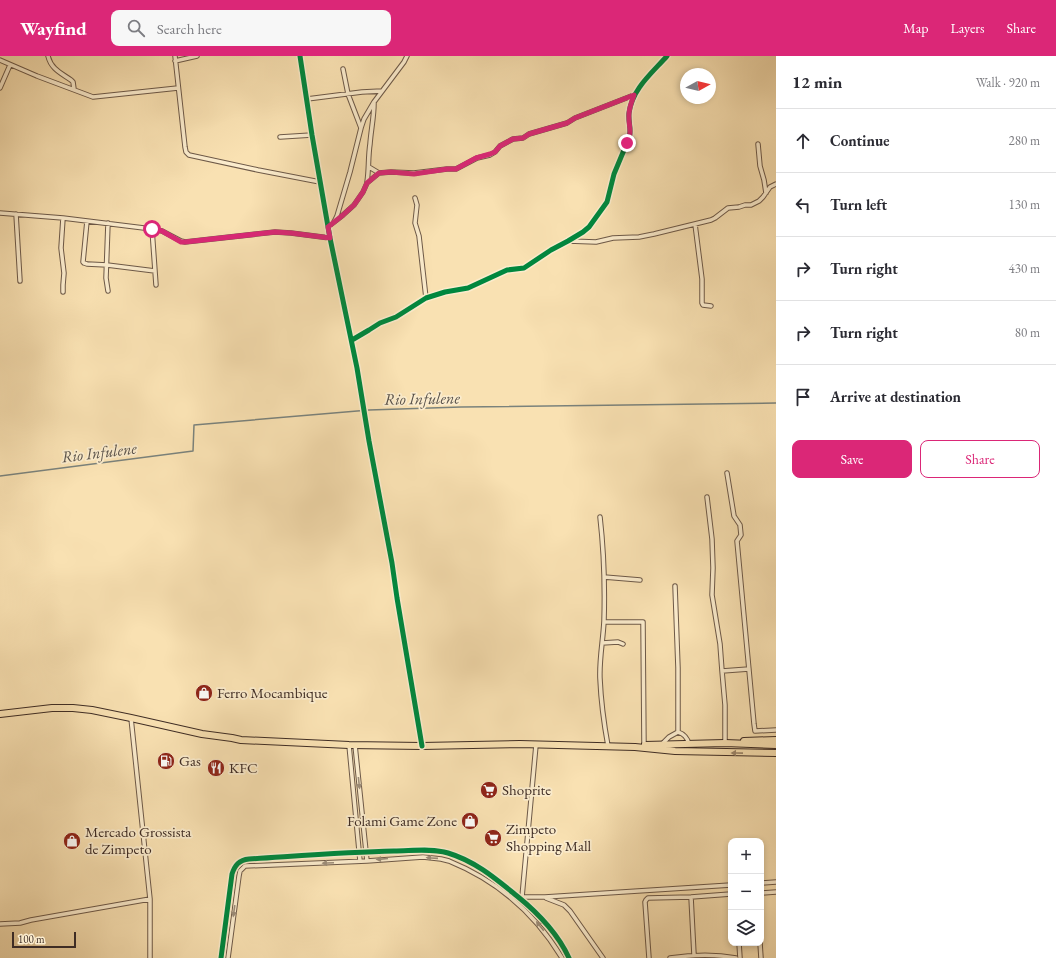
<!DOCTYPE html>
<html lang="en">
<head>
<meta charset="utf-8">
<style>
  body { margin:0; font-family:"EB Garamond",serif; background:#f7f7f7; color:#2b2b33 }
  .controls { position:absolute; right:12px; bottom:12px; display:grid; overflow:hidden; border-radius:8px; box-shadow:0 2px 6px #0003 }
  .controls button { width:36px; height:36px; display:grid; place-items:center; padding:0; border:0; border-bottom:1px solid #e1e1e2; background:#fff; color:#2b2b33; font:20px sans-serif }
  .compass { position:absolute; left:680px; top:12px; width:36px; height:36px; border-radius:50%; background:#fff; box-shadow:0 2px 6px #0003; rotate:82deg }
  .scale { position:absolute; left:12px; bottom:10px; width:64px; box-sizing:border-box; padding-left:4px; border:2px solid #3e2c24; border-top:0; font-size:11px; line-height:14px; white-space:nowrap; color:#3e2c24; -webkit-text-stroke:3px #fbeccd; paint-order:stroke }
  .stop { position:absolute; width:12px; height:12px; margin:-9px; border:3px solid #db2777; border-radius:50%; background:#fff }
  .stop.end { background:#db2777; border-color:#fff; box-shadow:0 1px 4px #0008 }
  .list { margin:0; padding:0; list-style:none }
  h2 { display:flex; justify-content:space-between; align-items:center; height:52px; margin:0; padding:0 16px; font-size:17px }
  h2 small { font-size:13px; font-weight:400; color:#7c7c81 }
  .list li { display:grid; grid-template-columns:26px 1fr auto; gap:12px; align-items:center; box-sizing:border-box; height:64px; padding:0 16px; border-top:1px solid #e1e1e2 }
  .list b { display:block; font-size:15px; white-space:nowrap }
  .list em { font-size:13px; font-style:normal; color:#7c7c81 }
  .actions { display:flex; gap:8px; padding:12px 16px }
  .actions a { flex:1; padding:9px 0; border:1px solid #db2777; border-radius:8px; text-align:center; font-size:14px; color:#db2777 }
  .actions .main { background:#db2777; color:#fff }
  .icon { flex:none; width:22px; height:22px; fill:none; stroke:currentColor; stroke-width:2; stroke-linecap:round; stroke-linejoin:round }
  .map { position:relative; flex:none; width:776px; height:902px; overflow:hidden }
  header { display:flex; align-items:center; gap:24px; box-sizing:border-box; height:56px; padding:0 20px; background:#db2777; color:#fff }
  header strong { font-size:19px }
  nav { display:flex; gap:22px; margin-inline-start:auto; font-size:14px }
  .search { width:280px; height:36px; background:#f7f7f7; display:flex; align-items:center; gap:10px; box-sizing:border-box; padding:0 14px; border-radius:8px; color:#7c7c81; font-size:15px }
  main { display:flex }
  aside { flex:1; background:#fff }
  .map>svg:first-child { display:block }
  .lines { fill:none; stroke-linecap:round; stroke-linejoin:round }
  .stream { stroke:#7a827c; stroke-width:1.5 }
  .minor-casing { stroke:#6d5948; stroke-width:5.5 }
  .trunk-casing { stroke:#3e2c24; stroke-width:8 }
  .minor { stroke:#fbeccd; stroke-width:3.5 }
  .trunk { stroke:#f9e1b2; stroke-width:6 }
  .cycleway-casing { stroke:#fbeccd; stroke-width:8 }
  .cycleway { stroke:#00873e; stroke-width:5 }
  .oneway { fill:#9c866b }
  .oneway2 { fill:#9c8c78 }
  .route { stroke:#db2777; stroke-width:5 }
  .labels { text-anchor:middle; stroke-width:3.5; stroke-linejoin:round; paint-order:stroke }
  .poi-label { font-size:15px; fill:#3e2c24; stroke:#fbeccd; text-anchor:start }
  .water-label { font-size:16px; font-style:italic; fill:#575049; stroke:#fbeccd }
</style>
</head>
<body>
<header>
<strong>Wayfind</strong>
<div class="search"><svg class="icon" aria-label="search" viewBox="0 0 24 24"><circle cx="10" cy="10" r="6"/><path d="M15 15l6 6"/></svg>Search here</div>
<nav><a>Map</a><a>Layers</a><a>Share</a></nav>
</header>
<main>
<div class="map">
<svg width="776" height="902" viewBox="0 0 776 902">
  <rect width="100%" height="100%" fill="#f9e1b2"/>
  <filter id="stains"><feTurbulence type="fractalNoise" baseFrequency=".005" numOctaves="4"/><feColorMatrix values="0 0 0 0 .2 0 0 0 0 .09 0 0 0 0 .02 0 0 0 .5 -.17"/></filter>
  <radialGradient id="worn" r=".72"><stop offset=".6" stop-color="#630" stop-opacity="0"/><stop offset="1" stop-color="#630" stop-opacity=".3"/></radialGradient>
  <g class="lines">
    <path class="stream" d="M0,420l193,-25 1,-26 175,-15 92,-3 315,-4"/>
    <defs>
      <path id="minor" d="M48,0c3,13 13,17 23,24l2,2 1,7
        M175,0l10,91 1,5 3,3 69,15 62,12
        M300,0l12,79 18,103 27,130 12,73 23,122 5,35 25,148
        M0,4l37,16 56,21 85,-9
        M175,5l22,-5
        M343,13l5,25 13,34
        M0,32l10,-23
        M307,43l55,-7 20,-1
        M280,81l32,-2
        M758,88l2,22 4,14 2,13
        M369,111l10,6
        M367,126c2,-12 1,-25 3,-38 1,-14 4,-27 4,-41
        M415,142l2,7 -2,18 4,13 7,62
        M0,157l63,5 89,11 10,2 19,10 4,1 90,-10 16,1 39,5
        M16,158l4,67
        M63,162l-2,30 3,25 -1,12v7
        M87,165l-4,41 1,1 3,1 20,1 48,6
        M334,166l9,-7 11,-10 9,-13 4,-9 12,-10 12,-1 23,1 33,-4h9l21,-11 13,-3 5,-3 5,-6 13,-7 10,-1 6,-4 38,-11 8,-5 59,-23
        M695,168l7,55v24l1,2 8,1
        M328,171l6,-5 3,-6 13,-44 11,-44 3,-9 10,-17 30,-40 3,-6
        M152,173l4,56
        M568,185l28,1 17,-4 26,-1 15,-3 57,-14 4,-2 13,-10 11,-1 6,-2h6l8,-4 4,-4 7,-10 6,-3
        M108,235l-2,-13 2,-55
        M352,284l17,-10 11,-7 16,-6 30,-19 19,-6 23,-4 39,-18 17,-2 27,-18 17,-9 15,-9 6,-5 18,-25 7,-28 15,-36c3,-8 -1,-16 0,-25 3,-24 23,-40 38,-57
        M727,417l7,43 6,9 1,10 -4,6 17,183 1,7 21,-1
        M707,441l5,42 1,29 -1,27 8,49 2,27
        M600,461c4,35 5,70 4,104 -1,20 -5,39 -4,58 1,23 4,45 8,67
        M604,521l36,3
        M675,530l3,82v64
        M604,566h39v2l1,121
        M602,587l16,-1 5,2
        M131,662l19,181v59
        M725,687v-38l-3,-34 27,-2
        M662,688l7,-7 9,-5c6,2 9,5 11,12
        M349,689l11,116
        M355,689l12,116
        M761,827l15,-1
        M761,837l15,-1
        M522,841l14,-152
        M691,841l3,58
        M546,842l18,7 6,6 33,47
        M521,843l1,-2h23l186,-12
        M0,868l20,-1 11,-3 119,-21
        M739,887l1,15
        M760,887l1,15
        M221,902l11,-84c3,-9 7,-14 17,-15 48,-3 97,-7 145,-8 17,0 38,-3 54,2 27,8 48,26 69,43 21,17 41,38 52,62
        M228,902l11,-82 1,-5 5,-5 122,-5 56,-4 18,2 8,2c49,20 86,52 113,97
        M649,902l-4,-56 1,-2 2,-2 43,-1 40,-3
        M670,902c21,-3 44,-4 66,0"/>
      <path id="trunk" d="M0,658l52,-6h21l19,2 39,8 71,16 30,4 9,2 108,5 73,1 98,-2 115,3 40,4 101,2
        M744,685l32,-1
        M645,689l80,-2 51,2"/>
    </defs>
    <use href="#minor" class="minor-casing"/>
    <use href="#trunk" class="trunk-casing"/>
    <use href="#minor" class="minor"/>
    <use href="#trunk" class="trunk"/>
    <defs>
      <path id="cycleway" d="M300,0l12,79 18,103 27,130 12,73 23,122 5,35 25,148
        M352,284l17,-10 11,-7 16,-6 30,-19 19,-6 23,-4 39,-18 17,-2 27,-18 17,-9 15,-9 6,-5 18,-25 7,-28 15,-36c3,-8 -1,-16 0,-25 3,-24 23,-40 38,-57
        M221,902l11,-84c3,-9 7,-14 17,-15 48,-3 97,-7 145,-8 17,0 38,-3 54,2 27,8 48,26 69,43 21,17 41,38 52,62"/>
    </defs>
    <use href="#cycleway" class="cycleway-casing"/>
    <use href="#cycleway" class="cycleway"/>
  </g>
  <defs><path id="oneway-solid" d="M-6-.8H1V-3.2L6.5 0L1 3.2V.8H-6Z"/></defs>
  <use class="oneway" href="#oneway-solid" transform="translate(737 697) rotate(-179)"/>
  <g class="oneway2">
    <use href="#oneway-solid" transform="translate(359 727) rotate(84)"/>
    <use href="#oneway-solid" transform="translate(432 802) rotate(-176)"/>
    <use href="#oneway-solid" transform="translate(382 803) rotate(175)"/>
    <use href="#oneway-solid" transform="translate(328 807) rotate(177)"/>
    <use href="#oneway-solid" transform="translate(234 855) rotate(98)"/>
    <use href="#oneway-solid" transform="translate(540 870) rotate(-129)"/>
  </g>
  <g class="lines">
    <path class="route" d="M152,173l10,2 19,11h4l90,-10 16,1 39,5 -2,-11 15,-12 11,-10 9,-13 4,-9 12,-10 12,-1 23,2 33,-5h9l20,-11 14,-4 5,-2 5,-6 13,-7 10,-1 6,-4 38,-11 8,-5 59,-23c-2,6 -5,13 -5,19 -1,12 4,17 -2,29"/>
  </g>
  <defs>
    <symbol id="shop-disc" viewBox="-11 -11 22 22"><circle r="9.5" fill="#8f2418" stroke="#fbeccd"/><path d="M-5-2.5h2.3a2.7 3.5 0 0 1 5.4 0H5L5.5 6h-11ZM-1.5-2.5h3a1.5 2.3 0 0 0-3 0Z" fill="#fff"/></symbol>
    <symbol id="fuel-disc" viewBox="-11 -11 22 22"><circle r="9.5" fill="#8f2418" stroke="#fbeccd"/><path d="M-5.5-6h7V0h2V4h1.3V-2.5L3-4.5l.8-.8L6-3V5H2.5V1h-1V6h-7ZM-4.2-4.7v3.2H.2V-4.7Z" fill="#fff"/></symbol>
    <symbol id="restaurant-disc" viewBox="-11 -11 22 22"><circle r="9.5" fill="#8f2418" stroke="#fbeccd"/><path d="M-5-6h1v4h1v-4h1v4h1v-4h1v5L-1.5 .5V6h-2V.5L-5-1ZM5-6V6H3V1.5H1.5Q1.5-4 5-6Z" fill="#fff"/></symbol>
    <symbol id="supermarket-disc" viewBox="-11 -11 22 22"><circle r="9.5" fill="#8f2418" stroke="#fbeccd"/><path d="M-6-5.5h2.5l.6 2H6L4.5 2H-2.5L-4.4-4H-6ZM-1.5 3.2a1.3 1.3 0 1 0 .1 0ZM3 3.2a1.3 1.3 0 1 0 .1 0Z" fill="#fff"/></symbol>
  </defs>
  <g fill-rule="evenodd">
    <use href="#shop-disc" x="194" y="627" width="20" height="20"/>
    <use href="#fuel-disc" x="156" y="695" width="20" height="20"/>
    <use href="#restaurant-disc" x="206" y="702" width="20" height="20"/>
    <use href="#supermarket-disc" x="479" y="724" width="20" height="20"/>
    <use href="#shop-disc" x="460" y="755" width="20" height="20"/>
    <use href="#supermarket-disc" x="483" y="772" width="20" height="20"/>
    <use href="#shop-disc" x="62" y="775" width="20" height="20"/>
  </g>
  <g class="labels">
    <g class="poi-label">
      <text x="217" y="642">Ferro Mocambique</text>
      <text x="179" y="710">Gas</text>
      <text x="229" y="717">KFC</text>
      <text x="502" y="739">Shoprite</text>
      <text x="457" y="770" text-anchor="end">Folami Game Zone</text>
      <text x="506" y="778">Zimpeto<tspan x="506" dy="17">Shopping Mall</tspan></text>
      <text x="85" y="781">Mercado Grossista<tspan x="85" dy="17">de Zimpeto</tspan></text>
    </g>
    <g class="water-label">
      <text transform="translate(422 342) rotate(-1)" y="6">Rio Infulene</text>
      <text transform="translate(99 396) rotate(-7)" y="6">Rio Infulene</text>
    </g>
  </g>
  <rect width="100%" height="100%" filter="url(#stains)"/>
  <rect width="100%" height="100%" fill="url(#worn)"/>
</svg>
<div class="controls">
<button>+</button>
<button>−</button>
<button><svg class="icon" aria-label="layers" viewBox="0 0 24 24"><path d="M12 4l9 5-9 5-9-5zM3 14l9 5 9-5"/></svg></button>
</div>
<svg class="compass" viewBox="-18 -18 36 36"><path d="M0-13l5 13h-10z" fill="#e53935"/><path d="M0 13l5-13h-10z" fill="#7c7c81"/></svg>
<div class="scale">100 m</div>
<div class="stop" style="left:152px;top:173px"></div>
<div class="stop end" style="left:627px;top:87px"></div>
</div>
<aside>
<h2>12 min<small>Walk · 920 m</small></h2>
<ul class="list">
<li><svg class="icon" aria-label="ahead" viewBox="0 0 24 24"><path d="M12 20V5M6 11l6-6 6 6"/></svg><div><b>Continue</b></div><em>280 m</em></li>
<li><svg class="icon" aria-label="left" viewBox="0 0 24 24"><path d="M17 20v-9H6M10 6l-5 5 5 5"/></svg><div><b>Turn left</b></div><em>130 m</em></li>
<li><svg class="icon" aria-label="right" viewBox="0 0 24 24"><path d="M7 20v-9h11M14 6l5 5-5 5"/></svg><div><b>Turn right</b></div><em>430 m</em></li>
<li><svg class="icon" aria-label="right" viewBox="0 0 24 24"><path d="M7 20v-9h11M14 6l5 5-5 5"/></svg><div><b>Turn right</b></div><em>80 m</em></li>
<li><svg class="icon" aria-label="arrive" viewBox="0 0 24 24"><path d="M6 21V4h12l-3 4 3 4H6"/></svg><div><b>Arrive at destination</b></div></li>
</ul>
<div class="actions"><a class="main">Save</a><a>Share</a></div>
</aside>
</main>
</body>
</html>
